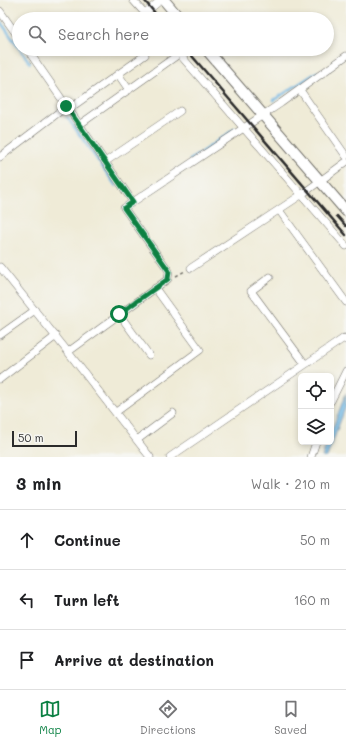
<!DOCTYPE html>
<html lang="en">
<head>
<meta charset="utf-8">
<style>
  body { margin:0; font-family:Mali,sans-serif; background:#f2f2f2; color:#202124 }
  .controls { position:absolute; right:12px; bottom:12px; display:grid; overflow:hidden; border-radius:6px; box-shadow:0 2px 6px #0003 }
  .controls button { width:36px; height:36px; display:grid; place-items:center; padding:0; border:0; border-bottom:1px solid #e0e0e0; background:#fff; color:#202124; font:20px sans-serif }
  .scale { position:absolute; left:12px; bottom:10px; width:65px; box-sizing:border-box; padding-left:4px; border:2px solid #2b2b2b; border-top:0; font-size:11px; line-height:14px; white-space:nowrap; color:#2b2b2b; -webkit-text-stroke:3px #f6f6f2; paint-order:stroke }
  .stop { position:absolute; width:12px; height:12px; margin:-9px; border:3px solid #0b8043; border-radius:50%; background:#fff }
  .stop.end { background:#0b8043; border-color:#fff; box-shadow:0 1px 4px #0008 }
  .list { margin:0; padding:0; list-style:none }
  h2 { display:flex; justify-content:space-between; align-items:center; height:52px; margin:0; padding:0 16px; font-size:17px }
  h2 small { font-size:13px; font-weight:400; color:#757577 }
  .list li { display:grid; grid-template-columns:26px 1fr auto; gap:12px; align-items:center; box-sizing:border-box; height:60px; padding:0 16px; border-top:1px solid #e0e0e0 }
  .list b { display:block; font-size:15px; white-space:nowrap }
  .list em { font-size:13px; font-style:normal; color:#757577 }
  .icon { flex:none; width:22px; height:22px; fill:none; stroke:currentColor; stroke-width:2; stroke-linecap:round; stroke-linejoin:round }
  .map { position:relative; flex:none; width:346px; height:457px; overflow:hidden }
  .search { position:absolute; background:#fff; box-shadow:0 2px 6px #0003; left:12px; right:12px; top:12px; height:44px; display:flex; align-items:center; gap:10px; box-sizing:border-box; padding:0 14px; border-radius:22px; color:#757577; font-size:15px }
  .sheet { height:232px; background:#fff }
  nav { display:flex; justify-content:space-around; align-items:center; box-sizing:border-box; height:56px; border-top:1px solid #e0e0e0; background:#fff; font-size:11px; color:#757577 }
  nav a { display:grid; justify-items:center; gap:2px }
  nav .on { color:#0b8043 }
  .map>svg:first-child { display:block }
  .water { fill:#6ab4e2; stroke:#4a7086 }
  .lines { fill:none; stroke-linecap:round; stroke-linejoin:round }
  .stream { stroke:#6ab4e2; stroke-width:2.5 }
  .street-casing { stroke:#706e67; stroke-width:8 }
  .secondary-casing { stroke:#706e67; stroke-width:12 }
  .path { stroke:#706e67; stroke-width:1.5; stroke-dasharray:3 3; stroke-linecap:butt }
  .street { stroke:#fff; stroke-width:7 }
  .secondary { stroke:#fff; stroke-width:10 }
  .rail { stroke:#2b2b2b; stroke-width:2.5 }
  .route { stroke:#0b8043; stroke-width:5 }
</style>
</head>
<body>
<div class="map">
<svg width="346" height="457" viewBox="0 0 346 457">
  <rect width="100%" height="100%" fill="#f6f6f2"/>
  <filter id="ink" filterUnits="userSpaceOnUse"><feTurbulence type="fractalNoise" baseFrequency=".025" numOctaves="2"/><feDisplacementMap in="SourceGraphic" scale="8" xChannelSelector="R" yChannelSelector="G"/><feConvolveMatrix kernelMatrix="1 2 1 2 8 2 1 2 1" color-interpolation-filters="sRGB"/></filter>
  <filter id="wash" filterUnits="userSpaceOnUse"><feTurbulence type="fractalNoise" baseFrequency=".012" numOctaves="4" result="noise"/><feDisplacementMap in="SourceGraphic" scale="16" xChannelSelector="R" yChannelSelector="G"/><feGaussianBlur stdDeviation="0.9" result="paint"/><feColorMatrix in="noise" values="0 0 0 0 0 0 0 0 0 0 0 0 0 0 0 0 0 1.4 0 .05"/><feComposite in="paint" operator="in"/></filter>
  <g filter="url(#wash)">
    <rect width="100%" height="100%" fill="#efebd7"/>
    <path class="water" d="M346,393v13l-19,51h-5l5,-15h4v-10z"/>
    <g class="lines">
      <path class="stream" d="M0,21l19,27
        M20,49l10,14
        M274,100l43,-28
        M67,117l49,69
        M190,160l45,-31"/>
    </g>
  </g>
  <g filter="url(#ink)">
    <g class="lines">
      <defs>
        <path id="street" d="M133,0l17,19
          M0,11l19,27
          M145,13l16,-13
          M27,49l106,153
          M175,49l171,197
          M118,74l11,16
          M300,90l46,66
          M69,109l76,-54
          M79,125l100,-71
          M0,157l67,-51
          M105,162l75,-51
          M279,210l67,92
          M0,267l68,85 82,105
          M191,268l110,-73 45,-33
          M270,277l-19,14 54,73
          M119,314l30,41
          M0,335l35,-25
          M68,352l100,-73 1,-8 -45,-63 157,-105 65,-47
          M0,379l56,-43
          M331,401l15,-30
          M116,412l84,-62 -45,-62
          M137,440l36,-27
          M170,457l174,-119 2,2
          M311,457l5,-15"/>
        <path id="secondary" d="M164,0l16,19
          M206,49l140,162"/>
      </defs>
      <use href="#street" class="street-casing"/>
      <use href="#secondary" class="secondary-casing"/>
      <path class="path" d="M176,276l9,-5"/>
      <use href="#street" class="street"/>
      <use href="#secondary" class="secondary"/>
      <path class="rail" d="M144,0l16,19
        M186,49l160,186
        M337,216l9,10"/>
    </g>
  </g>
  <g class="lines" filter="url(#ink)">
    <path class="route" d="M66,106l67,96 -9,6 45,63 -1,8 -49,35"/>
  </g>
</svg>
<div class="controls">
<button><svg class="icon" aria-label="locate" viewBox="0 0 24 24"><circle cx="12" cy="12" r="6"/><path d="M12 2v4M12 18v4M2 12h4M18 12h4"/></svg></button>
<button><svg class="icon" aria-label="layers" viewBox="0 0 24 24"><path d="M12 4l9 5-9 5-9-5zM3 14l9 5 9-5"/></svg></button>
</div>
<div class="scale">50 m</div>
<div class="stop" style="left:119px;top:314px"></div>
<div class="stop end" style="left:66px;top:106px"></div>
<div class="search"><svg class="icon" aria-label="search" viewBox="0 0 24 24"><circle cx="10" cy="10" r="6"/><path d="M15 15l6 6"/></svg>Search here</div>
</div>
<section class="sheet">
<h2>3 min<small>Walk · 210 m</small></h2>
<ul class="list">
<li><svg class="icon" aria-label="ahead" viewBox="0 0 24 24"><path d="M12 20V5M6 11l6-6 6 6"/></svg><div><b>Continue</b></div><em>50 m</em></li>
<li><svg class="icon" aria-label="left" viewBox="0 0 24 24"><path d="M17 20v-9H6M10 6l-5 5 5 5"/></svg><div><b>Turn left</b></div><em>160 m</em></li>
<li><svg class="icon" aria-label="arrive" viewBox="0 0 24 24"><path d="M6 21V4h12l-3 4 3 4H6"/></svg><div><b>Arrive at destination</b></div></li>
</ul>
</section>
<nav>
<a class="on"><svg class="icon" aria-label="map" viewBox="0 0 24 24"><path d="M3 6l6-2 6 2 6-2v14l-6 2-6-2-6 2zM9 4v14M15 6v14"/></svg>Map</a>
<a><svg class="icon" aria-label="directions" viewBox="0 0 24 24"><path d="M12 3l9 9-9 9-9-9zM9 14v-3h6M13 9l2 2-2 2"/></svg>Directions</a>
<a><svg class="icon" aria-label="saved" viewBox="0 0 24 24"><path d="M7 4h10v16l-5-4-5 4z"/></svg>Saved</a>
</nav>
</body>
</html>
